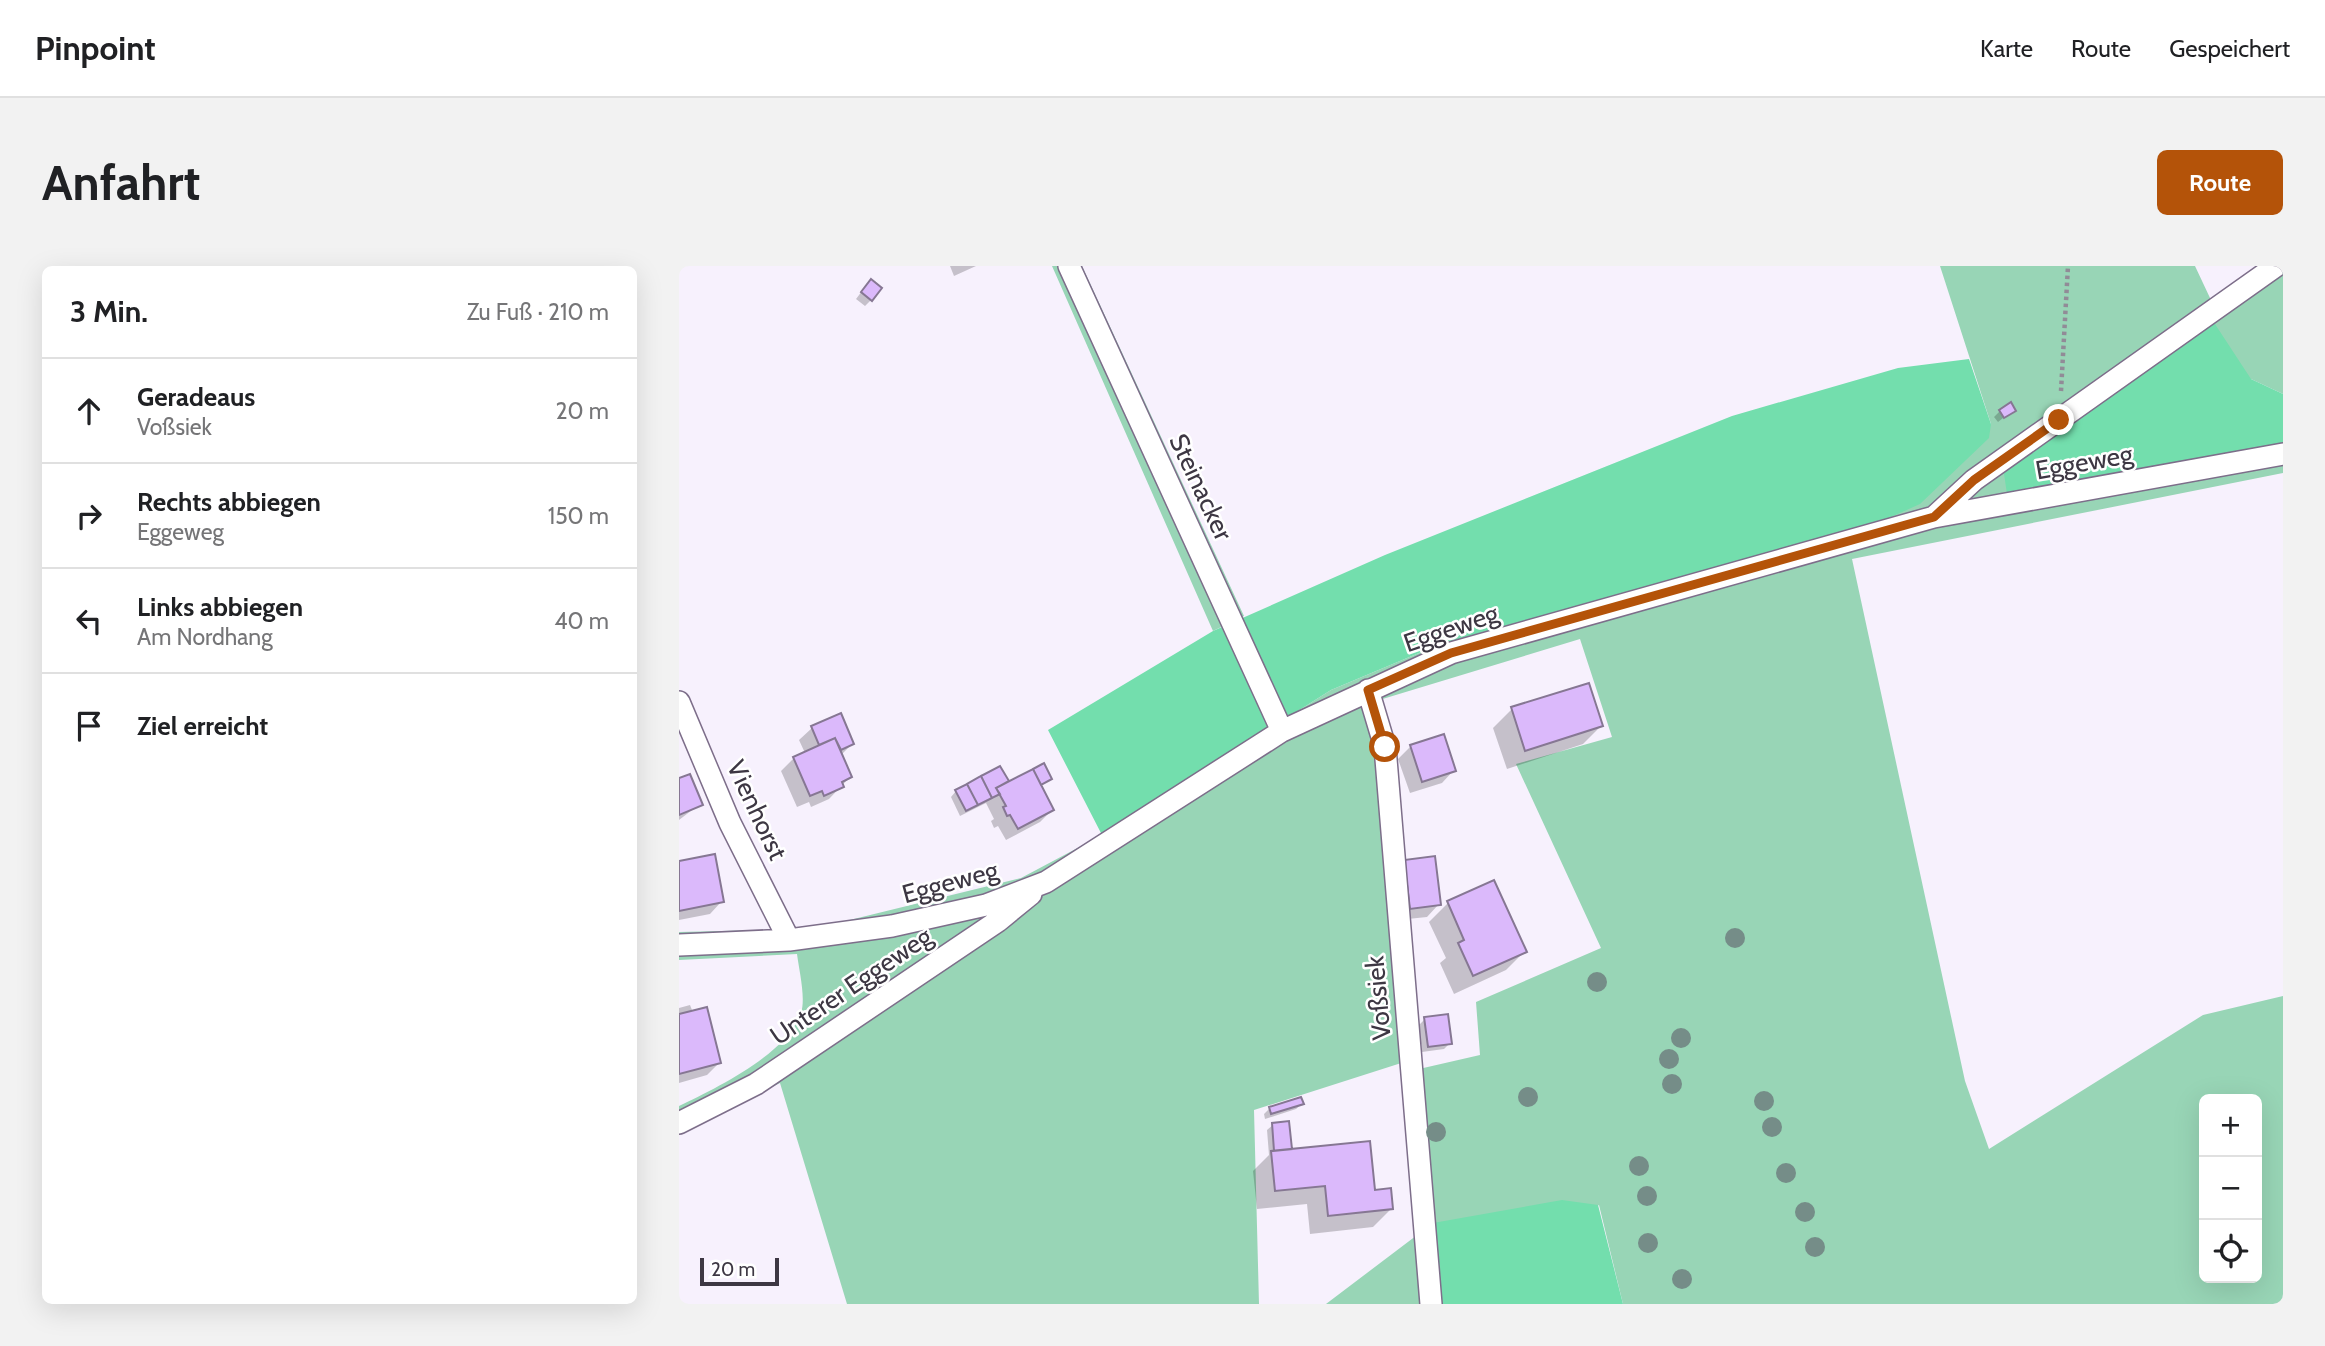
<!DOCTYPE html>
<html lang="de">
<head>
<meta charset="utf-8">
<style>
  body { margin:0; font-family:Cabin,sans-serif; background:#f2f2f2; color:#202124 }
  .controls { position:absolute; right:21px; bottom:21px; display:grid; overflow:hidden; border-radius:10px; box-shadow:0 7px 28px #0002 }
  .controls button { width:63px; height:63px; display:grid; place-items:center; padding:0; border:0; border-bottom:2px solid #e0e0e0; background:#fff; color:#202124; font:35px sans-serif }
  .scale { position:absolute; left:21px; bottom:18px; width:79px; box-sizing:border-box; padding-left:7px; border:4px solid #3d3743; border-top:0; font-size:19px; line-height:24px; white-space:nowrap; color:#3d3743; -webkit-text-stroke:5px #fff; paint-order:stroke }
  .stop { position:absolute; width:21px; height:21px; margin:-16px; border:5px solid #b45309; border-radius:50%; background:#fff }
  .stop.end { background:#b45309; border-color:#fff; box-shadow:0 2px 7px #0008 }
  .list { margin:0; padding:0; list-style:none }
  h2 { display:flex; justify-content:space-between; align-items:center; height:91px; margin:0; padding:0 28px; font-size:30px }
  h2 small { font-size:23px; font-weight:400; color:#757577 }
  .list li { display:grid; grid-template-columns:46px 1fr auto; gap:21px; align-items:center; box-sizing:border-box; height:105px; padding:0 28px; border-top:2px solid #e0e0e0 }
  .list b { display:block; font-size:26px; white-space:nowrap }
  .list p { margin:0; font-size:23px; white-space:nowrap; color:#757577 }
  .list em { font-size:23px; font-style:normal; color:#757577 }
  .icon { flex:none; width:38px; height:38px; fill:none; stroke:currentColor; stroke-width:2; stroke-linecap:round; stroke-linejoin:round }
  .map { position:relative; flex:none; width:1604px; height:1038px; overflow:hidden; border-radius:10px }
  header { display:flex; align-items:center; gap:42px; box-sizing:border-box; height:98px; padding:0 35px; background:#fff; border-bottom:2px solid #e0e0e0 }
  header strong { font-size:33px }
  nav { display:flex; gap:38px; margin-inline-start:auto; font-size:24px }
  .intro { display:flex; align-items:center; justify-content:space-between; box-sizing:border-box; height:168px; padding:0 42px }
  h1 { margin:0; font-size:49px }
  .button { padding:18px 32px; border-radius:10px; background:#b45309; color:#fff; font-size:24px; font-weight:700 }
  main { display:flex; gap:42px; padding:0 42px }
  aside { flex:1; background:#fff; border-radius:10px; box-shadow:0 7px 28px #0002 }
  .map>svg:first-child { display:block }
  .green { fill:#98d5b6; fill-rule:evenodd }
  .forest { fill:#73dead }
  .shadow { fill:#0003 }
  .building { fill:#dbb9fb; stroke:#867793; stroke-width:2 }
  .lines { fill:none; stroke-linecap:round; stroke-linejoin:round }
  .street-casing { stroke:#7d6e8a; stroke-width:24 }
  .path { stroke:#918b97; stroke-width:4.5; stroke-dasharray:3.5 3.5; stroke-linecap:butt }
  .street { stroke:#fff; stroke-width:21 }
  .tree { fill:#758d88 }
  .route { stroke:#b45309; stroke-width:9 }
  .labels { text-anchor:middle; stroke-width:5; stroke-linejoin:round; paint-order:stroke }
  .street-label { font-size:26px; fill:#3d3743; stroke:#fff }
</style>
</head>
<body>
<header>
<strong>Pinpoint</strong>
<nav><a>Karte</a><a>Route</a><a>Gespeichert</a></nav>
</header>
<div class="intro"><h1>Anfahrt</h1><a class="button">Route</a></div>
<main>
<aside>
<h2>3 Min.<small>Zu Fuß · 210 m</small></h2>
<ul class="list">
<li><svg class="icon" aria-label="ahead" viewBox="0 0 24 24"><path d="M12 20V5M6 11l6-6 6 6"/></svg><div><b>Geradeaus</b><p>Voßsiek</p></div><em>20 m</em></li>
<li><svg class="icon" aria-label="right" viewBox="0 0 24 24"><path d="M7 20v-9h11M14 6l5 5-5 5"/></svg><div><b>Rechts abbiegen</b><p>Eggeweg</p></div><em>150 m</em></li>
<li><svg class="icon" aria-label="left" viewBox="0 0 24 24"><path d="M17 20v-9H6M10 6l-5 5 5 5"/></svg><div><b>Links abbiegen</b><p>Am Nordhang</p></div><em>40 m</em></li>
<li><svg class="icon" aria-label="arrive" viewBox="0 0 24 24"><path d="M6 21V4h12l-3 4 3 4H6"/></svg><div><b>Ziel erreicht</b></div></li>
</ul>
</aside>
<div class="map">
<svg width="1604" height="1038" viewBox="0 0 1604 1038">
  <rect width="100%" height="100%" fill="#f7f1fd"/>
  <path class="green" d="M373,0h30l162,350 -31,15z
    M1261,0h255l23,49 65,-44v123l-32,-15 -243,115 275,-51v30l-431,86 113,522 24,68 214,-134 80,-19v308h-660l-24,-99 -160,99h-113l107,-81 -14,-154 61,-14 -4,-53 125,-54 -85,-184 96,-27 -32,-98 -204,62 44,356 -166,53 5,194h-412l-67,-221 -101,51v-28c36,-17 108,-52 122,-93 5,-15 -2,-43 -4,-59l-118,6v-28l134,-3 208,-51 81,-43 229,-145 107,-45 444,-124 109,-97zM1525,833h53v179h-53z"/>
  <path class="forest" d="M1534,55l38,58 32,15v49l-276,51 -4,-27z
    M1290,93l22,65 -2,14 -69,66 -38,17 -444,124 -107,45 -229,145 -54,-105 165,-99 172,-76 347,-139 166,-48z
    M883,934l36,5 25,99h-184l-6,-81z"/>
  <path class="shadow" d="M271,0h26l-22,10z
    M186,21l6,13 -6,6 -9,-7z
    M1334,144l-15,12 -4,-5 6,-6z
    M833,443l89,17 -18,18 -76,25 -14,-41z
    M161,450l12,28 -11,11 9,22 -21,22 -18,8 -2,-5 -12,5 -16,-36 13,-13 11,-5 -6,-13 13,-12z
    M732,480l43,24 -12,13 -32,10 -12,-34z
    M371,513l-10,8 12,23 -12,12 -34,18 -8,-14 -4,2 -3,-7 3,-2 -8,-16 -26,13 -9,-19 5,-6 50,-10 -5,6z
    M0,514l21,24 -21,16z
    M0,596l43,39 -12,13 -31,6z
    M726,596l34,42 -12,13 -29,3z
    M814,616l32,69 -19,19 -52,24 -14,-31 6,-5 -17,-36 19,-19z
    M11,739l2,5 -5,4 32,49 -12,12 -28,8v-75z
    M746,753l25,24 -6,6 -22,3 -3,-27z
    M623,838l-6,5 -31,10 -1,-5 6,-6z
    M594,859l17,23 83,44 19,16 -19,19 -63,7 -3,-30 -50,5 -4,-38 16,-16 -2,-25z"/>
  <path class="building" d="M192,13l11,9 -10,13 -11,-9z
    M1332,136l5,9 -12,7 -5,-8z
    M910,417l14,43 -78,25 -14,-44z
    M162,447l13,31 -13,6 -6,-12 -16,7 -8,-19z
    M765,468l12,37 -34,11 -12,-37z
    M156,472l17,39 -10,5 2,5 -20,9 -2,-5 -12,5 -17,-39z
    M365,497l8,16 -11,6 -8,-16z
    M321,500l9,15 -13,7 4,6 -8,4 -11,-22z
    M354,503l21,41 -36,19 -8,-14 -3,1 -4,-9 3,-1 -10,-18z
    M11,508l13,31 -24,10v-37z
    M302,510l11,22 -14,7 -11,-21z
    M288,518l11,21 -12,6 -11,-21z
    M36,588l9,48 -45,9v-50z
    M756,590l6,49 -31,4 -6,-49z
    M815,614l33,72 -54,24 -15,-33 6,-3 -17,-39z
    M28,741l14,56 -42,11v-60z
    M769,748l4,30 -24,3 -4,-30z
    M622,831l3,7 -33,10 -2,-7z
    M610,855l3,28 -18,2 -2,-28z
    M691,875l5,49 16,-2 2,21 -65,7 -3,-30 -50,5 -4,-40z"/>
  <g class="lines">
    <defs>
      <path id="street" d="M390,0l213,465
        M1255,251l40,-37 302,-214
        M689,424l17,57 46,557
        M0,436l51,121 59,117
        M0,679l110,-5 103,-14 94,-21 60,-23 236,-151 169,-78 483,-136 349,-63
        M0,857l77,-39 242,-163 33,-27"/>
    </defs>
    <use href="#street" class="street-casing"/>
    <path class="path" d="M1382,125l7,-125"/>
    <use href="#street" class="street"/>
  </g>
  <g class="tree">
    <circle cx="1056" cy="672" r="10"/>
    <circle cx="918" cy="716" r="10"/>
    <circle cx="1002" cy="772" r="10"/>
    <circle cx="990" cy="793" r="10"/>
    <circle cx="993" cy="818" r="10"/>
    <circle cx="849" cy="831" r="10"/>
    <circle cx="1085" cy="835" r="10"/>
    <circle cx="1093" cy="861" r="10"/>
    <circle cx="757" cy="866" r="10"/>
    <circle cx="960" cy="900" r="10"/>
    <circle cx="1107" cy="907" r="10"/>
    <circle cx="968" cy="930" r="10"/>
    <circle cx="1126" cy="946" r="10"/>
    <circle cx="969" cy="977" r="10"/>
    <circle cx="1136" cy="981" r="10"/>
    <circle cx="1003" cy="1013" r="10"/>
  </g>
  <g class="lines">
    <path class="route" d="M706,481l-17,-57 83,-37 483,-136 40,-37 85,-60"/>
  </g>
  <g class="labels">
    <g class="street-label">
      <text transform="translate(1405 196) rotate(-10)" y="9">Eggeweg</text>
      <text transform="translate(522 221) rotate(65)" y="9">Steinacker</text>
      <text transform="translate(772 362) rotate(-19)" y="9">Eggeweg</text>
      <text transform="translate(78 544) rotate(65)" y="9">Vienhorst</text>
      <text transform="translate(271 616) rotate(-15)" y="9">Eggeweg</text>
      <text transform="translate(172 720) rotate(-34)" y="9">Unterer Eggeweg</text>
      <text transform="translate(699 732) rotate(-95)" y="9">Voßsiek</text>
    </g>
  </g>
</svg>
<div class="controls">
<button>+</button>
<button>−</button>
<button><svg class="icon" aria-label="locate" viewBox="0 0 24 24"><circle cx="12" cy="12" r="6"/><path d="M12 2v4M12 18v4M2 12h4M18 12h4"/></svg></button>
</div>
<div class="scale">20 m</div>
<div class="stop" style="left:706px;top:481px"></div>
<div class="stop end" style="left:1380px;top:154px"></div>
</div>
</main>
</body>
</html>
